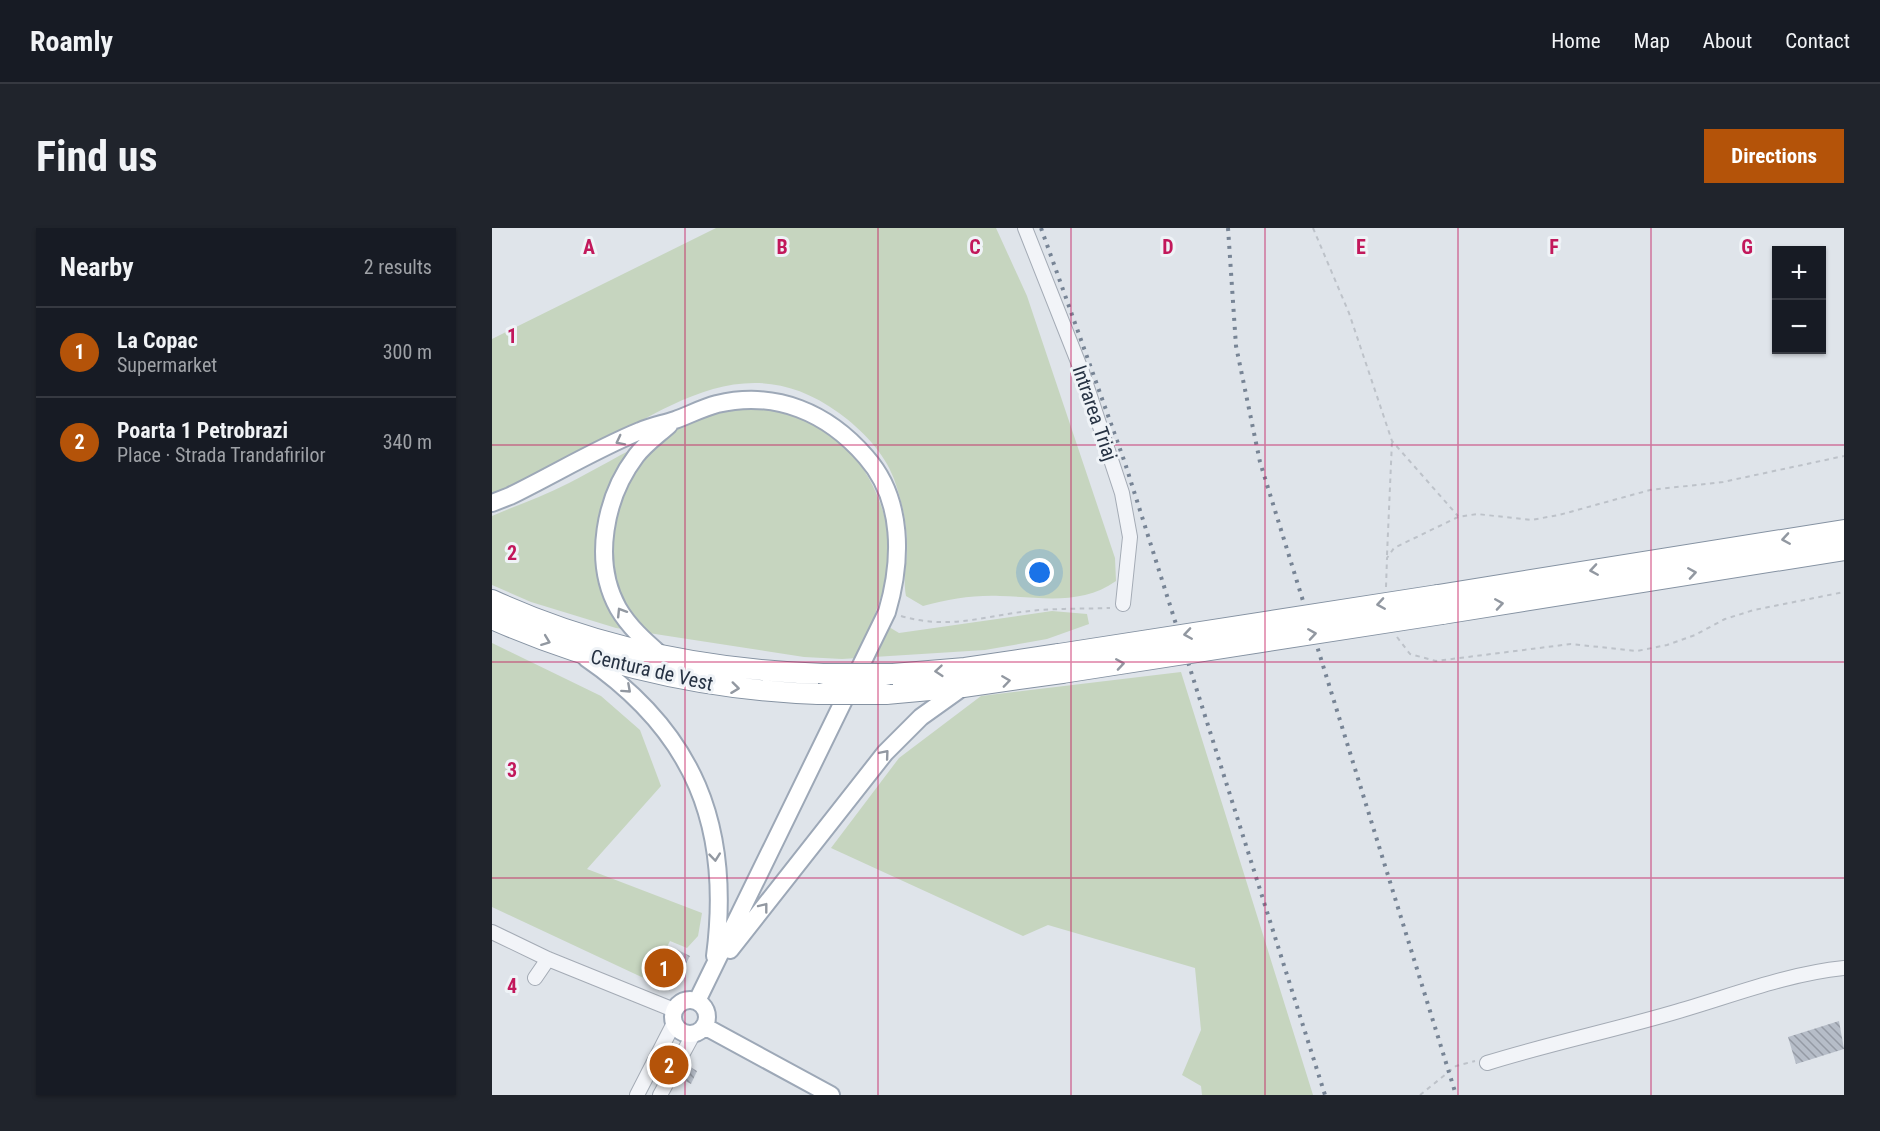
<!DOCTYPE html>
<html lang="en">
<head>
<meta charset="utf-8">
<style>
  body { margin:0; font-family:"Roboto Condensed",sans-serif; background:#20242c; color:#f1f3f6 }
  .controls { position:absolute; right:18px; top:18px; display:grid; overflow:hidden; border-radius:0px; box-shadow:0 2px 4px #0004 }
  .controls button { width:54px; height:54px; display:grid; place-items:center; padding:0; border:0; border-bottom:2px solid #363941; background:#171b24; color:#f1f3f6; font:30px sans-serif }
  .you { position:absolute; left:548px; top:345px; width:21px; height:21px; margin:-15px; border:4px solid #fff; border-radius:50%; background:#1a73e8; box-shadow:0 0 0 9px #1a73e833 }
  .badge { display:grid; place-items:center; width:39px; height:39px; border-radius:50%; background:#b45309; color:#fff; font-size:20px; font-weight:700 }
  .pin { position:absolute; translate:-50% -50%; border:3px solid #fff; box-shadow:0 2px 6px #0006 }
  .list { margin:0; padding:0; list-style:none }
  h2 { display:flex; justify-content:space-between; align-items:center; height:78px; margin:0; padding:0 24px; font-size:26px }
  h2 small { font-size:20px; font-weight:400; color:#9ea1a6 }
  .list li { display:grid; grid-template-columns:39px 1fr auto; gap:18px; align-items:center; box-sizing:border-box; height:90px; padding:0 24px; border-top:2px solid #363941 }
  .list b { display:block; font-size:22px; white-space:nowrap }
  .list p { margin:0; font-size:20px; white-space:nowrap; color:#9ea1a6 }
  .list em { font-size:20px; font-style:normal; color:#9ea1a6 }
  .map { position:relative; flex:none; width:1352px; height:867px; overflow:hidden; border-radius:0px }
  header { display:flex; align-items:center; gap:36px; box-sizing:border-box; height:84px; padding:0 30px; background:#171b24; border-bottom:2px solid #363941 }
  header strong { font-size:28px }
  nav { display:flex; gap:33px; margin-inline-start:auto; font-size:21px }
  .intro { display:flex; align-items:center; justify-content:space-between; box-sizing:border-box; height:144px; padding:0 36px }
  h1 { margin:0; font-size:42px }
  .button { padding:15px 27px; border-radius:0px; background:#b45309; color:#fff; font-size:21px; font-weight:700 }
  main { display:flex; gap:36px; padding:0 36px }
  aside { flex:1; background:#171b24; border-radius:0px; box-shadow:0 2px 4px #0004 }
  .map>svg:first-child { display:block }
  .grass { fill:#c6d5bf }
  .building { fill:url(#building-back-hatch) }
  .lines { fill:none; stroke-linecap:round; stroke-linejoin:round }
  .minor-casing { stroke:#a4abb5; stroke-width:16 }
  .major-casing { stroke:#9da8b7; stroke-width:20 }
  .highway-casing { stroke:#8592a2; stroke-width:22 }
  .path { stroke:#bdc2c9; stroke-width:2; stroke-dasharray:4.5 4.5; stroke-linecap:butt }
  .minor { stroke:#f2f4f8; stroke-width:14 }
  .major { stroke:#fff; stroke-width:16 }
  .highway { stroke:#fff; stroke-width:20 }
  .rail { stroke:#778495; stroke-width:4; stroke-dasharray:3 6; stroke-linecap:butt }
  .highway-bridge-casing { stroke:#8592a2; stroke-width:22; stroke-linecap:butt }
  .highway-bridge { stroke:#fff; stroke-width:20 }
  .oneway { stroke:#9298a1 }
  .grid { fill:none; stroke:#c2185b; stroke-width:1.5; stroke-opacity:0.55 }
  .labels { text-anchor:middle; stroke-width:6; stroke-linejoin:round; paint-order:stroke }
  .street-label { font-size:20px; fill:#263243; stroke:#eff3f7 }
  .grid-label { font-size:20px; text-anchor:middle; font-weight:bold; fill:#c2185b; stroke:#eff3f7; stroke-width:6; stroke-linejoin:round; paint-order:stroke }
</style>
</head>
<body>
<header>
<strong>Roamly</strong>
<nav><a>Home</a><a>Map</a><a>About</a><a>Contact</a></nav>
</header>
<div class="intro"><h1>Find us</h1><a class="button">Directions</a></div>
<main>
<aside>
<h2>Nearby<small>2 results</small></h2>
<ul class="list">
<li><span class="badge">1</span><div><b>La Copac</b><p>Supermarket</p></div><em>300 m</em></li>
<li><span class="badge">2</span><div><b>Poarta 1 Petrobrazi</b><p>Place · Strada Trandafirilor</p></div><em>340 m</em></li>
</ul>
</aside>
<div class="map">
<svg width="1352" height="867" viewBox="0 0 1352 867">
  <defs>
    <pattern id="building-back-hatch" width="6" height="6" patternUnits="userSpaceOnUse" patternTransform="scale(1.5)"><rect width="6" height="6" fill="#b6bdc8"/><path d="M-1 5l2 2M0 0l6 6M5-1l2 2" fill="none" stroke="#949aa4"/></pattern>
  </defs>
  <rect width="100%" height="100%" fill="#dfe4ea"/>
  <path class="grass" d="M224,0h280l31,68 88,262 1,23c-35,25 -76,16 -116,15 -27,-1 -51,3 -77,10l-17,-10c-3,-16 0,-29 1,-45 1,-23 -5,-50 -13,-72 -10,-27 -32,-49 -55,-66 -90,-66 -166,-9 -248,36 -32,17 -65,31 -99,46v-156z
    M246,180c19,0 36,0 54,5 63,19 105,94 96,157 -2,16 -10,33 -14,48l25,15 153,-22 35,3 2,10 -42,15 -62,11 -143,9 -38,-2 -188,-29 -85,-26 -39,-17v-69c25,-11 52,-20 77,-33 54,-28 108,-63 169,-75z
    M0,415l109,53 39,34 21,56 -74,83 115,44 -4,23 -11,12 -17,-7 -20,40 -158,-74z
    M689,444l132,423h-111l-1,-9 -19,-11 19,-45 -6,-62 -147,-43 -25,11 -192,-88 68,-90 82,-62z"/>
  <path class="building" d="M180,719l18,9 -13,25 -18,-9 3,-6 -4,-3 6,-10 4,2z
    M1347,793l5,28 -48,15 -8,-27z
    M195,837l10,6 -6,13 -12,-6z"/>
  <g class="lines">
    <defs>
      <path id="minor" d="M533,0l57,144 40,121 8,44 -7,67
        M0,704l56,27 126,51
        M43,750l13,-19
        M995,835c61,-19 123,-32 185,-50 57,-16 113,-39 172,-45
        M145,867l37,-72
        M168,867l34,-62"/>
      <path id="major" d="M0,275l18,-7c43,-21 86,-47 130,-65 11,-5 23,-7 35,-11 14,-5 27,-12 42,-16 59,-14 111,9 149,53 38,43 36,104 21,155l-190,389
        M169,427c-16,-14 -32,-28 -43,-47 -26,-47 -13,-111 18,-152 9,-12 22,-21 33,-31
        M94,430c108,74 146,168 129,298
        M238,722l155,-197 36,-36 42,-30
        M181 789a17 17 0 1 1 34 0a17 17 0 1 1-34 0Z
        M212,798l127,69"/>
      <path id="highway" d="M946,367l406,-65
        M0,372c104,48 218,70 331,74
        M950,386l402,-64
        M0,391c104,46 213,71 326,75
        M401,446l72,-6 94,-14
        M394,466l77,-7 99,-14"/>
    </defs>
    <use href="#minor" class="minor-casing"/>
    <use href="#major" class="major-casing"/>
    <use href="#highway" class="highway-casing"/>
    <path class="path" d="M821,0l36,85 43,128 66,75
      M895,327l5,-114
      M894,359l1,-29 7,-10 64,-31 19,-3 54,6 28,-5 91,-25 73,-8 121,-26
      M409,388c45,13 77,2 120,-4 29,-4 60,-3 89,-4
      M905,409l13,17 26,7 135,-17 66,7 30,-6 28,-10 30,-16 29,-9 90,-18
      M928,867l36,-29 19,-5"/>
    <use href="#minor" class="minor"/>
    <use href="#major" class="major"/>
    <use href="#highway" class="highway"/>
    <path class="rail" d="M549,0l84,235 200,632
      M736,0l8,118 24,116 196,633"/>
    <defs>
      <path id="highway-bridge" d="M567,426l379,-59
        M570,445l380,-59
        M331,446h70
        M326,466h68"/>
    </defs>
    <use href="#highway-bridge" class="highway-bridge-casing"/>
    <use href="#highway-bridge" class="highway-bridge"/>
  </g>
  <defs><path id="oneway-chevron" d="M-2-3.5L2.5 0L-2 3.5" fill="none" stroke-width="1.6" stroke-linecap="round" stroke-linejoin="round" transform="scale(1.5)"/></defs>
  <g class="oneway">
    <use href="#oneway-chevron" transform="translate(128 213) rotate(153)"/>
    <use href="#oneway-chevron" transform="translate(1294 311) rotate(171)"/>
    <use href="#oneway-chevron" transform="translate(1102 342) rotate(171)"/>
    <use href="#oneway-chevron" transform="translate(1200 345) rotate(-9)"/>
    <use href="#oneway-chevron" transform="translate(889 376) rotate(171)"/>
    <use href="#oneway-chevron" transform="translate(1007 376) rotate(-9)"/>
    <use href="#oneway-chevron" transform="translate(129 384) rotate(-122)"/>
    <use href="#oneway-chevron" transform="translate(696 406) rotate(171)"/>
    <use href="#oneway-chevron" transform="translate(820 406) rotate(-9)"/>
    <use href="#oneway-chevron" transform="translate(54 413) rotate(21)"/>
    <use href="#oneway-chevron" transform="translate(628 436) rotate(-9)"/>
    <use href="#oneway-chevron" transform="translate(447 443) rotate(175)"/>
    <use href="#oneway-chevron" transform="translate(514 453) rotate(-8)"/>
    <use href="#oneway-chevron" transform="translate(243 460) rotate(7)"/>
    <use href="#oneway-chevron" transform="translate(135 461) rotate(42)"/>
    <use href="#oneway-chevron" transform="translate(393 526) rotate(-50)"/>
    <use href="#oneway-chevron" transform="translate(223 629) rotate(84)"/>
    <use href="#oneway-chevron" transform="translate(272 679) rotate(-52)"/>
  </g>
  <path class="grid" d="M193,0v867M386,0v867M579,0v867M773,0v867M966,0v867M1159,0v867M0,217h1352M0,434h1352M0,650h1352"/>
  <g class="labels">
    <g class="street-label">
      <text transform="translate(603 185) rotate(71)" y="7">Intrarea Triaj</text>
      <text transform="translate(160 442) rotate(13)" y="7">Centura de Vest</text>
    </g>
  </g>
  <g class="grid-label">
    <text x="97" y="26">A</text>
    <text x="290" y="26">B</text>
    <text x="483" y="26">C</text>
    <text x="676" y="26">D</text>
    <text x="869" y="26">E</text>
    <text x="1062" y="26">F</text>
    <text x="1255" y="26">G</text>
    <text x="20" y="115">1</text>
    <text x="20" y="332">2</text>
    <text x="20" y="549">3</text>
    <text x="20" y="765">4</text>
  </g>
</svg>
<div class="controls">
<button>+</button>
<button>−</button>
</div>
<div class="you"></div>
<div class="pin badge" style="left:172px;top:740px">1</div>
<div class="pin badge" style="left:177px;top:837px">2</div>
</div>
</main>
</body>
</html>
